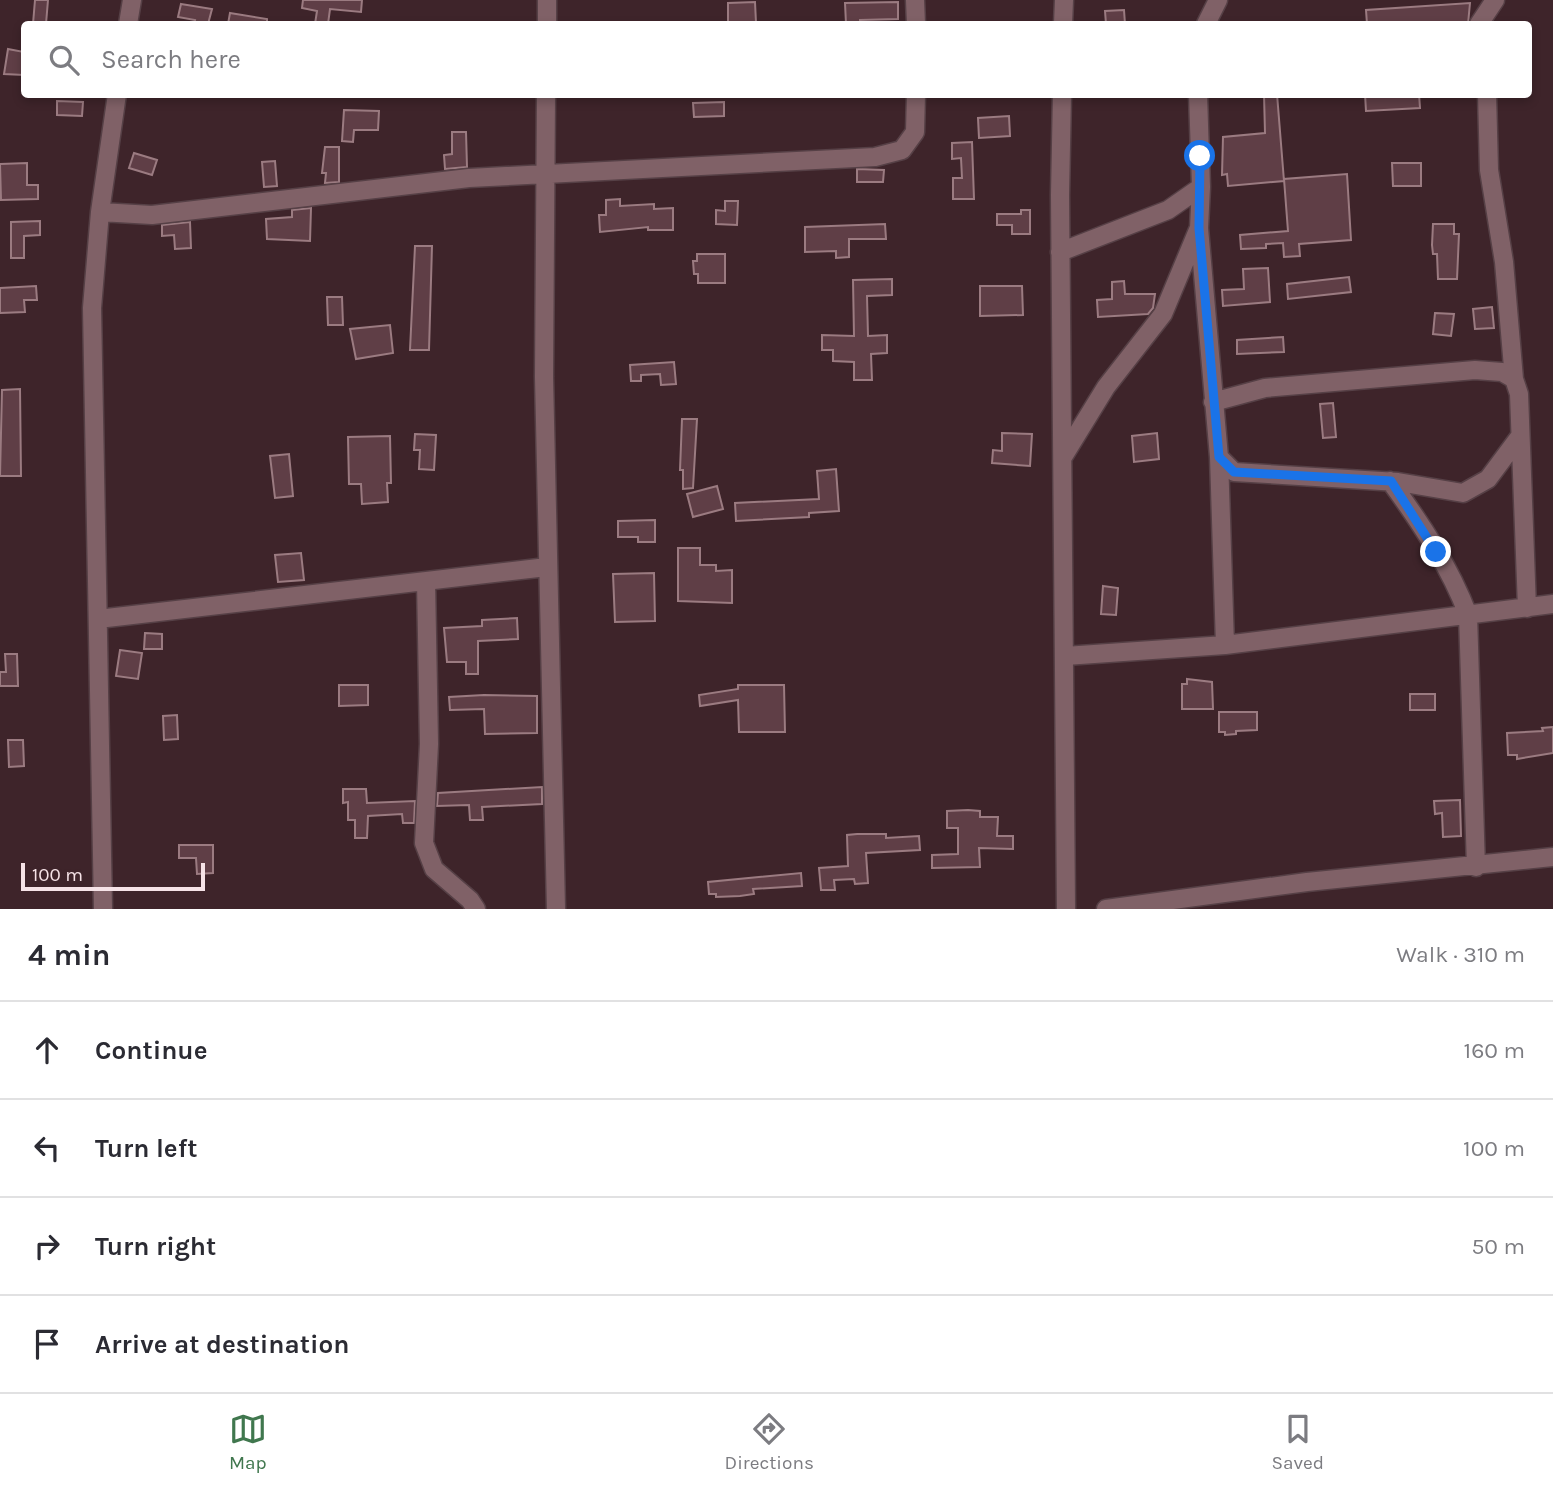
<!DOCTYPE html>
<html lang="en">
<head>
<meta charset="utf-8">
<style>
  body { margin:0; font-family:Karla,sans-serif; background:#f2f2f3; color:#2b2b33 }
  .scale { position:absolute; left:21px; bottom:18px; width:184px; box-sizing:border-box; padding-left:7px; border:4px solid #f6e3e7; border-top:0; font-size:19px; line-height:24px; white-space:nowrap; color:#f6e3e7; -webkit-text-stroke:5px #3e242a; paint-order:stroke }
  .stop { position:absolute; width:21px; height:21px; margin:-16px; border:5px solid #1a73e8; border-radius:50%; background:#fff }
  .stop.end { background:#1a73e8; border-color:#fff; box-shadow:0 2px 7px #0008 }
  .list { margin:0; padding:0; list-style:none }
  h2 { display:flex; justify-content:space-between; align-items:center; height:91px; margin:0; padding:0 28px; font-size:30px }
  h2 small { font-size:23px; font-weight:400; color:#7c7c81 }
  .list li { display:grid; grid-template-columns:46px 1fr auto; gap:21px; align-items:center; box-sizing:border-box; height:98px; padding:0 28px; border-top:2px solid #e1e1e2 }
  .list b { display:block; font-size:26px; white-space:nowrap }
  .list em { font-size:23px; font-style:normal; color:#7c7c81 }
  .icon { flex:none; width:38px; height:38px; fill:none; stroke:currentColor; stroke-width:2; stroke-linecap:round; stroke-linejoin:round }
  .map { position:relative; flex:none; width:1553px; height:909px; overflow:hidden }
  .search { position:absolute; background:#fff; box-shadow:0 4px 10px #0003; left:21px; right:21px; top:21px; height:77px; display:flex; align-items:center; gap:18px; box-sizing:border-box; padding:0 24px; border-radius:7px; color:#7c7c81; font-size:26px }
  .sheet { height:483px; background:#fff }
  nav { display:flex; justify-content:space-around; align-items:center; box-sizing:border-box; height:98px; border-top:2px solid #e1e1e2; background:#fff; font-size:19px; color:#7c7c81 }
  nav a { display:grid; justify-items:center; gap:4px }
  nav .on { color:#40774e }
  .map>svg:first-child { display:block }
  .building { fill:#5f3e46; stroke:#9b7b81; stroke-width:2 }
  .lines { fill:none; stroke-linecap:round; stroke-linejoin:round }
  .minor-casing { stroke:#564046; stroke-width:21 }
  .minor { stroke:#806167; stroke-width:18 }
  .route { stroke:#1a73e8; stroke-width:9 }
</style>
</head>
<body>
<div class="map">
<svg width="1553" height="909" viewBox="0 0 1553 909">
  <rect width="100%" height="100%" fill="#3e242a"/>
  <path class="building" d="M35,0h13l-2,24h-13z
    M303,0h59l-1,12 -31,-3 -2,15h-13l2,-13 -15,-3z
    M755,2l1,21 -28,1v-21z
    M898,2v17l-38,1v4h-14l-1,-21z
    M1470,3l-2,21h-101l-1,-14z
    M181,4l31,5 -4,15h-14l1,-4 -17,-3z
    M1124,10l1,14h-19l-1,-13z
    M230,13l37,6v5h-39z
    M8,49l16,3v23l-20,-1z
    M1264,94h13l7,87 -56,5 -1,-12 -5,1 1,-38 42,-4z
    M1365,94h54l1,14 -54,3z
    M57,101l26,1 -1,14 -25,-1z
    M724,102v14l-30,1 -1,-14z
    M344,110l35,1 -1,19h-24l-1,12 -11,-1z
    M1009,116l1,20 -31,2 -1,-20z
    M452,132h14l1,35 -22,2 -1,-14 8,-1z
    M972,142l2,57h-21v-21h9l-1,-20 -9,1v-16z
    M325,147h14v35l-14,1 1,-10h-4z
    M134,153l23,7 -5,15 -23,-7z
    M275,161l2,25 -13,1 -2,-25z
    M27,163v22h11v14l-37,1 -1,-36z
    M1392,163h29v23h-28z
    M857,169l27,1 -1,12h-26z
    M1347,174l4,66 -52,4 1,12 -16,1 -1,-14 -17,1v4l-25,1 -1,-14 48,-4 -4,-52z
    M620,199v7l34,-2v5l19,-1v22h-25v-3l-48,5 -1,-17h7v-15z
    M725,201h13l-1,24 -21,-1v-14l9,1z
    M311,208l-1,33 -43,-2 -1,-20 26,-2v-7z
    M1021,210h9v24h-18v-9h-15v-11h24z
    M40,221v14l-16,1v22h-13v-36z
    M190,222l1,26 -16,1 -1,-14 -12,1v-11z
    M885,224l1,15h-37v18l-13,1v-7l-31,1v-25z
    M1433,224h21v10h5l-2,45h-19l-1,-25h-4l-1,-9z
    M415,246h17l-3,104h-19z
    M697,254h28v29h-27v-9h-4l-1,-13h4z
    M1268,268l2,34 -47,4 -1,-16 22,-1 -1,-20z
    M1349,277l2,15 -63,7 -1,-15z
    M892,279v16l-25,1 1,40 19,-1v18l-16,1 1,26h-18v-18l-21,-1v-11h-11v-15l32,1 -1,-56z
    M1124,281l1,13h30l-2,14 -5,6 -50,3 -1,-17 15,-1v-17z
    M36,286l1,14h-13l1,12 -25,1v-25z
    M980,286h42l1,29 -43,1z
    M327,297h15l1,28h-15z
    M1492,307l2,21 -19,1 -2,-20z
    M1435,313l19,1 -3,22 -18,-2z
    M390,325l3,28 -37,6 -6,-30z
    M1283,337l1,15 -47,2v-14z
    M674,362l2,22 -15,1 -1,-11 -19,1v6h-10l-1,-16z
    M20,389l1,87h-21l2,-86z
    M1333,403l3,34 -13,1 -3,-34z
    M682,419h15l-4,69 -10,1v-19h-3z
    M1002,433l30,1 -2,32 -38,-3 1,-13 9,1z
    M1157,433l2,26 -25,3 -2,-26z
    M415,434l21,1 -2,35 -15,-1 1,-19h-6z
    M390,436l1,47h-4l1,19 -26,2 -1,-20h-12l-1,-47z
    M289,454l4,42 -18,2 -5,-42z
    M836,469l3,42 -30,2v4l-73,4 -1,-18 84,-4 -2,-28z
    M717,486l6,23 -30,8 -6,-23z
    M655,520v22h-17v-5h-20v-16z
    M678,548h22v17h16v6l16,-1v33l-54,-2z
    M301,553l3,27 -26,2 -3,-27z
    M654,573l1,48 -40,1 -2,-48z
    M1103,586l15,2 -2,27 -15,-1z
    M517,618l1,21 -40,2v33h-12v-12h-19l-3,-34 38,-2v-6z
    M145,633l17,1v15h-18z
    M120,650l22,3 -4,26 -22,-3z
    M5,654h12l1,32h-18v-14h6z
    M1187,679l25,3 1,27h-31v-25h5z
    M339,685h29v20l-29,1z
    M738,685h46l1,47h-46l-1,-32 -38,6 -1,-11 39,-6z
    M1410,694h25v16h-25z
    M484,695l53,1v37l-52,1 -1,-25 -34,1 -1,-13z
    M1219,712h38v18l-21,1v3l-11,1v-3h-6z
    M177,715l1,24 -14,1 -1,-24z
    M1553,727v26l-36,6v-4h-9l-1,-22 36,-2 -1,-3z
    M8,740h15l1,26 -15,1z
    M542,787v17l-60,3 1,13h-13l-1,-15 -32,1 1,-13z
    M343,789h23l1,14 48,-2 -1,22h-11l-1,-9 -34,2 -1,22h-12v-18h-7v-18l-5,1z
    M1460,800l1,36 -18,1 -1,-24 -7,1 -1,-13z
    M968,810l12,1v6h18l-1,19h16v13l-34,-1 1,19 -48,1v-13l26,-1v-26h-11v-17z
    M857,834h29v4l33,-2 1,14 -54,3 2,30 -13,1 -1,-5 -20,1 1,10h-14l-2,-22 29,-2 -1,-31z
    M179,845h34v28l-16,1 -1,-16h-17z
    M801,873l1,13 -49,3 1,5 -14,2 -24,1v-3h-7l-1,-12z"/>
  <g class="lines">
    <defs>
      <path id="minor" d="M915,0l1,24
        M128,24l4,-24
        M547,24v-24
        M1063,24l1,-24
        M1206,24l12,-24
        M1479,24l16,-24
        M546,94l-2,283 12,532
        M1062,94l-2,101 6,714
        M1198,94l3,93 -2,41 20,229 6,188
        M1487,94l2,76 15,92 10,117
        M100,212l52,3 317,-37 406,-21 27,-7 13,-18 1,-38
        M1060,252l108,-42 33,-23
        M1213,402l52,-14 210,-18 27,2 12,7 5,15 8,214
        M1063,457l43,-70 57,-73 35,-84
        M1219,457l15,15 164,10 65,11 25,-14 32,-43
        M1390,481c30,41 60,86 78,134l8,252
        M426,581l3,163 -5,99 10,26 36,31 6,9
        M98,619l449,-52
        M1065,656l160,-11 328,-41
        M103,909l-11,-601 8,-96 17,-118
        M1106,909l201,-27 246,-25"/>
    </defs>
    <use href="#minor" class="minor-casing"/>
    <use href="#minor" class="minor"/>
  </g>
  <g class="lines">
    <path class="route" d="M1200,156l-1,72 20,229 15,15 157,9 45,71"/>
  </g>
</svg>
<div class="scale">100 m</div>
<div class="stop" style="left:1200px;top:156px"></div>
<div class="stop end" style="left:1436px;top:552px"></div>
<div class="search"><svg class="icon" aria-label="search" viewBox="0 0 24 24"><circle cx="10" cy="10" r="6"/><path d="M15 15l6 6"/></svg>Search here</div>
</div>
<section class="sheet">
<h2>4 min<small>Walk · 310 m</small></h2>
<ul class="list">
<li><svg class="icon" aria-label="ahead" viewBox="0 0 24 24"><path d="M12 20V5M6 11l6-6 6 6"/></svg><div><b>Continue</b></div><em>160 m</em></li>
<li><svg class="icon" aria-label="left" viewBox="0 0 24 24"><path d="M17 20v-9H6M10 6l-5 5 5 5"/></svg><div><b>Turn left</b></div><em>100 m</em></li>
<li><svg class="icon" aria-label="right" viewBox="0 0 24 24"><path d="M7 20v-9h11M14 6l5 5-5 5"/></svg><div><b>Turn right</b></div><em>50 m</em></li>
<li><svg class="icon" aria-label="arrive" viewBox="0 0 24 24"><path d="M6 21V4h12l-3 4 3 4H6"/></svg><div><b>Arrive at destination</b></div></li>
</ul>
</section>
<nav>
<a class="on"><svg class="icon" aria-label="map" viewBox="0 0 24 24"><path d="M3 6l6-2 6 2 6-2v14l-6 2-6-2-6 2zM9 4v14M15 6v14"/></svg>Map</a>
<a><svg class="icon" aria-label="directions" viewBox="0 0 24 24"><path d="M12 3l9 9-9 9-9-9zM9 14v-3h6M13 9l2 2-2 2"/></svg>Directions</a>
<a><svg class="icon" aria-label="saved" viewBox="0 0 24 24"><path d="M7 4h10v16l-5-4-5 4z"/></svg>Saved</a>
</nav>
</body>
</html>
